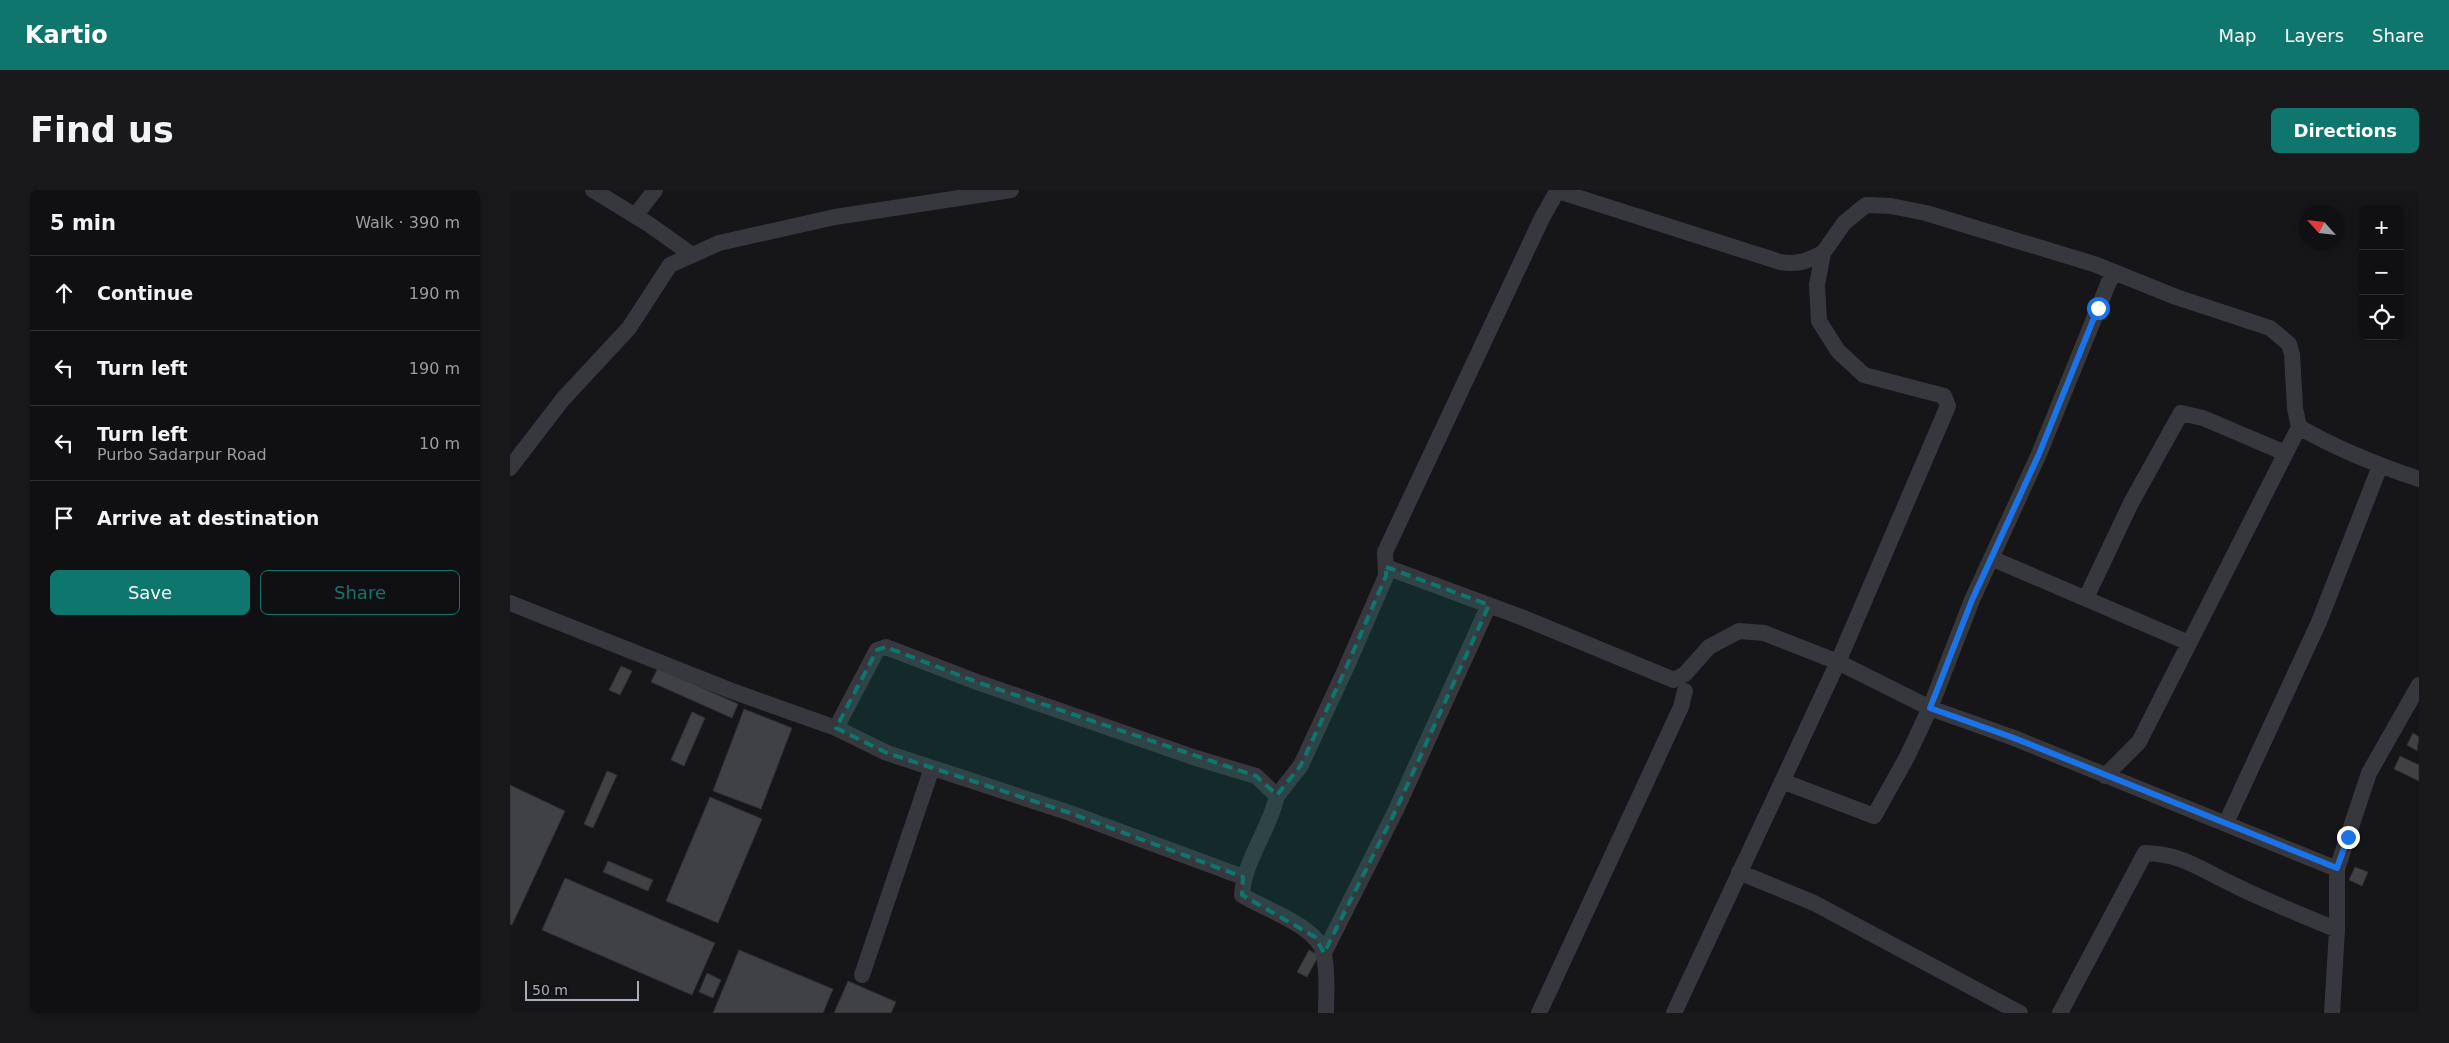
<!DOCTYPE html>
<html lang="en">
<head>
<meta charset="utf-8">
<style>
  body { margin:0; font-family:"DejaVu Sans",sans-serif; background:#19191b; color:#f1f3f6 }
  .controls { position:absolute; right:15px; top:15px; display:grid; overflow:hidden; border-radius:8px; box-shadow:0 2px 8px #0003 }
  .controls button { width:45px; height:45px; display:grid; place-items:center; padding:0; border:0; border-bottom:1px solid #303032; background:#101012; color:#f1f3f6; font:25px sans-serif }
  .compass { position:absolute; left:1789px; top:15px; width:45px; height:45px; border-radius:50%; background:#101012; box-shadow:0 2px 8px #0003; rotate:297deg }
  .scale { position:absolute; left:15px; bottom:12px; width:114px; box-sizing:border-box; padding-left:5px; border:2px solid #a8adb8; border-top:0; font-size:14px; line-height:18px; white-space:nowrap; color:#a8adb8; -webkit-text-stroke:4px #111113; paint-order:stroke }
  .stop { position:absolute; width:15px; height:15px; margin:-11px; border:4px solid #1a73e8; border-radius:50%; background:#fff }
  .stop.end { background:#1a73e8; border-color:#fff; box-shadow:0 1px 5px #0008 }
  .list { margin:0; padding:0; list-style:none }
  h2 { display:flex; justify-content:space-between; align-items:center; height:65px; margin:0; padding:0 20px; font-size:21px }
  h2 small { font-size:16px; font-weight:400; color:#9c9d9f }
  .list li { display:grid; grid-template-columns:32px 1fr auto; gap:15px; align-items:center; box-sizing:border-box; height:75px; padding:0 20px; border-top:1px solid #303032 }
  .list b { display:block; font-size:19px; white-space:nowrap }
  .list p { margin:0; font-size:16px; white-space:nowrap; color:#9c9d9f }
  .list em { font-size:16px; font-style:normal; color:#9c9d9f }
  .actions { display:flex; gap:10px; padding:15px 20px }
  .actions a { flex:1; padding:11px 0; border:1px solid #0f766e; border-radius:8px; text-align:center; font-size:18px; color:#0f766e }
  .actions .main { background:#0f766e; color:#fff }
  .icon { flex:none; width:28px; height:28px; fill:none; stroke:currentColor; stroke-width:2; stroke-linecap:round; stroke-linejoin:round }
  .map { position:relative; flex:none; width:1909px; height:823px; overflow:hidden; border-radius:8px }
  header { display:flex; align-items:center; gap:30px; box-sizing:border-box; height:70px; padding:0 25px; background:#0f766e; color:#fff }
  header strong { font-size:24px }
  nav { display:flex; gap:28px; margin-inline-start:auto; font-size:18px }
  .intro { display:flex; align-items:center; justify-content:space-between; box-sizing:border-box; height:120px; padding:0 30px }
  h1 { margin:0; font-size:35px }
  .button { padding:12px 22px; border-radius:8px; background:#0f766e; color:#fff; font-size:18px; font-weight:700 }
  main { display:flex; gap:30px; padding:0 30px }
  aside { flex:1; background:#101012; border-radius:8px; box-shadow:0 2px 8px #0003 }
  .map>svg:first-child { display:block }
  .building { fill:#404145; stroke:#303034 }
  .lines { fill:none; stroke-linecap:round; stroke-linejoin:round }
  .minor { stroke:#37383d; stroke-width:16 }
  .route { stroke:#1a73e8; stroke-width:6 }
  .marked { fill:#0f766e; fill-opacity:0.2; stroke:#0f766e; stroke-width:4; stroke-dasharray:10 6; stroke-linejoin:round }
</style>
</head>
<body>
<header>
<strong>Kartio</strong>
<nav><a>Map</a><a>Layers</a><a>Share</a></nav>
</header>
<div class="intro"><h1>Find us</h1><a class="button">Directions</a></div>
<main>
<aside>
<h2>5 min<small>Walk · 390 m</small></h2>
<ul class="list">
<li><svg class="icon" aria-label="ahead" viewBox="0 0 24 24"><path d="M12 20V5M6 11l6-6 6 6"/></svg><div><b>Continue</b></div><em>190 m</em></li>
<li><svg class="icon" aria-label="left" viewBox="0 0 24 24"><path d="M17 20v-9H6M10 6l-5 5 5 5"/></svg><div><b>Turn left</b></div><em>190 m</em></li>
<li><svg class="icon" aria-label="left" viewBox="0 0 24 24"><path d="M17 20v-9H6M10 6l-5 5 5 5"/></svg><div><b>Turn left</b><p>Purbo Sadarpur Road</p></div><em>10 m</em></li>
<li><svg class="icon" aria-label="arrive" viewBox="0 0 24 24"><path d="M6 21V4h12l-3 4 3 4H6"/></svg><div><b>Arrive at destination</b></div></li>
</ul>
<div class="actions"><a class="main">Save</a><a>Share</a></div>
</aside>
<div class="map">
<svg width="1909" height="823" viewBox="0 0 1909 823">
  <rect width="100%" height="100%" fill="#161618"/>
  <path class="building" d="M111,476l11,5 -12,24 -11,-5z
    M148,478l80,36 -6,14 -81,-36z
    M234,519l48,19 -31,81 -48,-18z
    M182,522l13,6 -21,48 -13,-6z
    M1903,543l6,4 -2,14 -10,-6z
    M1890,566l19,9v16l-25,-12z
    M97,581l10,4 -24,53 -9,-4z
    M0,595l55,26 -53,114 -2,-1z
    M200,607l52,22 -44,104 -52,-22z
    M98,671l45,19 -5,11 -45,-19z
    M1845,677l13,5 -6,14 -13,-6z
    M55,688l150,65 -23,52 -150,-65z
    M229,760l94,39 -10,24h-110z
    M799,760l10,5 -12,22 -10,-5z
    M197,783l14,7 -8,18 -14,-6z
    M338,791l48,21 -5,11h-57z"/>
  <g class="lines">
    <path class="minor" d="M83,0l57,35 42,30
      M125,26l20,-26
      M0,278l53,-69 66,-71 41,-63 49,-22 116,-26 176,-27
      M1481,368l198,85
      M876,377l135,50 153,63 11,-6 24,-27 30,-16 25,2 74,29 92,46 84,30 323,131
      M1576,408l45,-95 50,-90 22,5 82,35
      M0,413l222,88 104,37 41,-78 9,-3 91,35 219,76 60,18 21,20c-8,35 -33,64 -35,99 23,15 77,31 82,60 4,18 2,39 2,58
      M326,538l51,25 183,60 173,64
      M1595,586l34,-34 160,-315
      M1272,591l92,35 33,-59 23,-49 42,-108 67,-146 74,-182
      M767,606l24,-31 45,-97 40,-92 -1,-24 157,-334 14,-25 5,-1 219,70c18,3 27,-1 43,-9
      M1716,633l93,-201 61,-156
      M1229,682l75,31 206,110
      M814,763l72,-143 93,-205
      M352,785l70,-207
      M1029,823l142,-306 4,-16
      M1164,823l164,-351 110,-256 -4,-10 -80,-21 -26,-24 -19,-30 -2,-36 6,-32 21,-30 22,-18 25,1 35,7 168,51 82,33 94,31 19,16 3,10 3,54 4,19c38,22 78,38 120,52
      M1550,823l85,-160c39,1 56,17 89,32 34,17 69,30 103,45
      M1822,823l5,-83v-61l32,-96 50,-88"/>
  </g>
  <g class="lines">
    <path class="route" d="M1588,118l-59,146 -67,146 -42,108 84,30 323,130 11,-31"/>
  </g>
  <path class="marked" d="M876,377l103,38 -93,205 -72,143 -9,-16 -73,-42 1,-18 -173,-64 -183,-60 -51,-25 41,-78 9,-3 91,35 279,94 21,19 24,-30 45,-97 40,-92z"/>
</svg>
<div class="controls">
<button>+</button>
<button>−</button>
<button><svg class="icon" aria-label="locate" viewBox="0 0 24 24"><circle cx="12" cy="12" r="6"/><path d="M12 2v4M12 18v4M2 12h4M18 12h4"/></svg></button>
</div>
<svg class="compass" viewBox="-18 -18 36 36"><path d="M0-13l5 13h-10z" fill="#e53935"/><path d="M0 13l5-13h-10z" fill="#9c9d9f"/></svg>
<div class="scale">50 m</div>
<div class="stop" style="left:1588px;top:118px"></div>
<div class="stop end" style="left:1838px;top:647px"></div>
</div>
</main>
</body>
</html>
